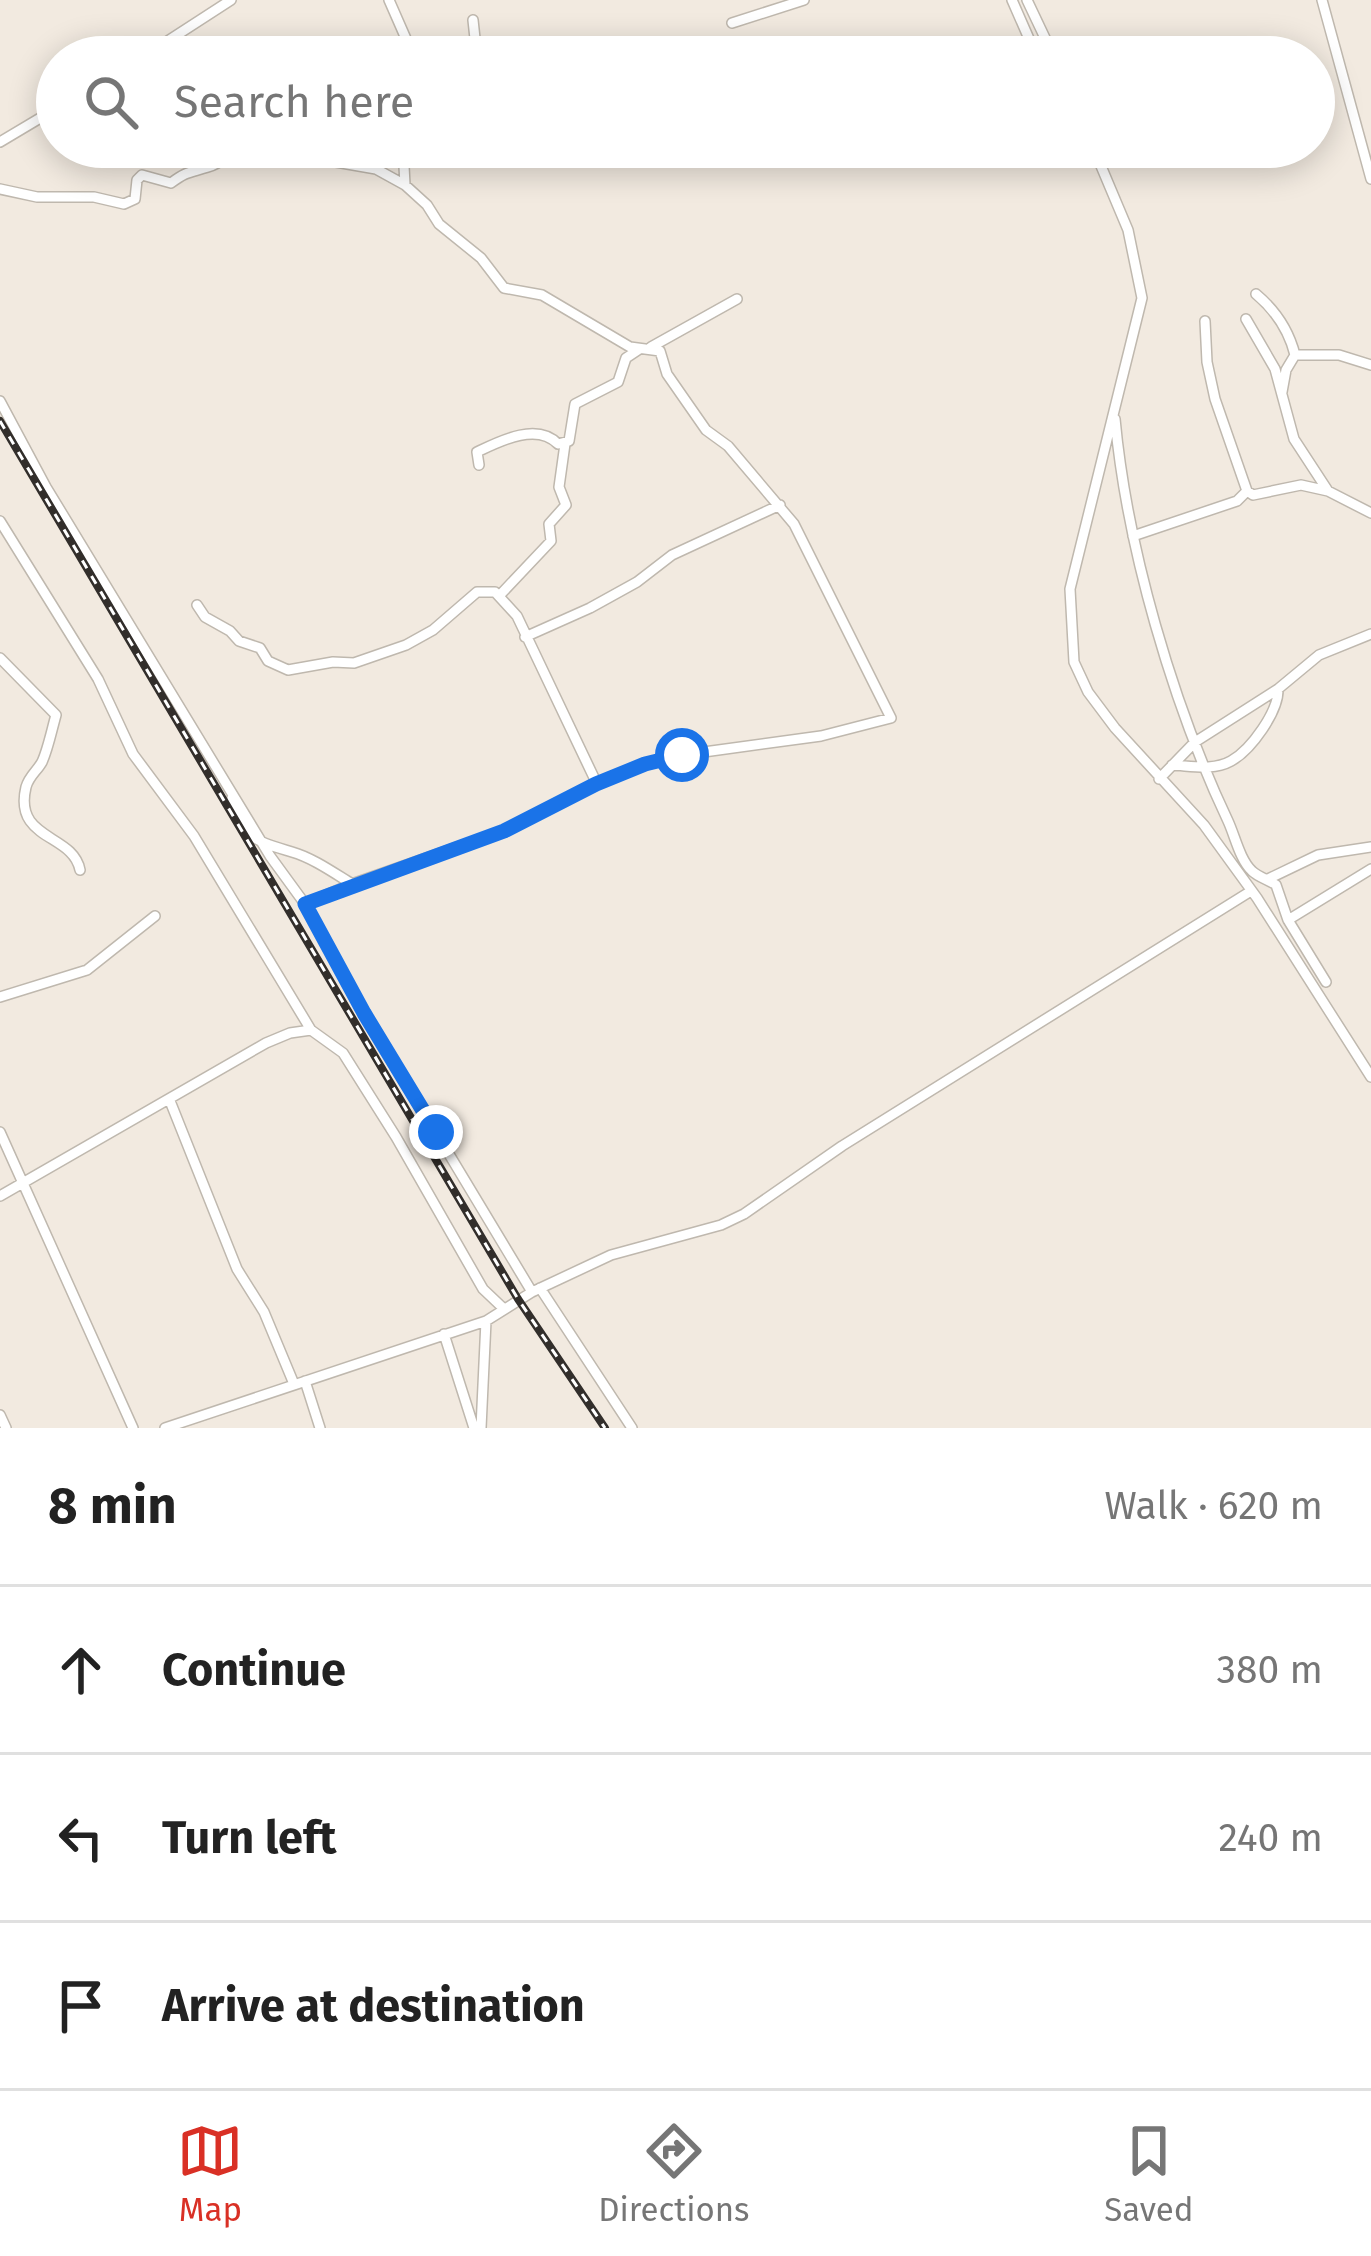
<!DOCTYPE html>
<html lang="en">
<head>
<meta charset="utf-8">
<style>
  body { margin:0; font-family:"Fira Sans",sans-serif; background:#f6f6f6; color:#222 }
  .stop { position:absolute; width:36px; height:36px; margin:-27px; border:9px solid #1a73e8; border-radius:50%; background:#fff }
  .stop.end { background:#1a73e8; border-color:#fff; box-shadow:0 3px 12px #0008 }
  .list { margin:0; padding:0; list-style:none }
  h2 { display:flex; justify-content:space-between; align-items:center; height:156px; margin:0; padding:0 48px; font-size:51px }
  h2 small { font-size:39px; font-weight:400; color:#767676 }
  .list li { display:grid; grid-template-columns:78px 1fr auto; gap:36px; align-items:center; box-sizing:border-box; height:168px; padding:0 48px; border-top:3px solid #e0e0e0 }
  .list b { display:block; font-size:45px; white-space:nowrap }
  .list em { font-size:39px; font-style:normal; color:#767676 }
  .icon { flex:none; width:66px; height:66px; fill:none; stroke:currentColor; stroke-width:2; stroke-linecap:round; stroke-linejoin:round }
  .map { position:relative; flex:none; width:1371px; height:1428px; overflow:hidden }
  .search { position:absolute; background:#fff; box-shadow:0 6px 30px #0003; left:36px; right:36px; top:36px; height:132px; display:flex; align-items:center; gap:30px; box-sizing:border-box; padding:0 42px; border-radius:66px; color:#767676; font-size:45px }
  .sheet { height:660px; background:#fff }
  nav { display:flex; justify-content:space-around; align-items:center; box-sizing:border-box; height:168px; border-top:3px solid #e0e0e0; background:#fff; font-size:33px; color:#767676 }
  nav a { display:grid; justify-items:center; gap:6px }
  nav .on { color:#d93025 }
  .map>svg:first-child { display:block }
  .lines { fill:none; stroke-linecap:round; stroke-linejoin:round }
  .minor-casing { stroke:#bfb8ae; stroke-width:12 }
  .minor { stroke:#fff; stroke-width:9 }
  .rail-casing { stroke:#322e2b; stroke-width:8 }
  .rail { stroke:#fff; stroke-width:3; stroke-dasharray:9; stroke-linecap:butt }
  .route { stroke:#1a73e8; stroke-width:15 }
</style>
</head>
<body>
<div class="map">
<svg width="1371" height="1428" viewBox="0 0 1371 1428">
  <rect width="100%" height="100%" fill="#f2eae0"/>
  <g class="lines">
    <defs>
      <path id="minor" d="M389,0l25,57
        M1012,0l25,57
        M1027,0l27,57
        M1322,0l49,179
        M473,20l4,37
        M732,23l72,-23
        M143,57l88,-57
        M611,57l27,-13
        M0,142l57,-34
        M198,147l3,21
        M304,147l26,14 46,8 29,16 22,20 12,19 42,34 23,30 38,7 88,52 30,4 7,23 39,56 22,16 66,78 97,194 -70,18 -139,19 -37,10 -46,18 -95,48 -152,53 -47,20
        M403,147l2,38
        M1077,147l1,3
        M1093,147l35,83 14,68 -72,291 4,73 14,30 27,36 89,97 53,73 114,179
        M0,189l37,8h57l30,7 11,-5 2,-19 5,-5 29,8c16,-12 18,-10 37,-16 21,-6 17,-18 46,-20
        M1256,294c19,16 33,37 39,61l-9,15 -4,22
        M1246,319l29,50 19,70 34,52
        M1205,321l2,41 8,37 32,92
        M651,347l86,-48
        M1295,355h44l32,10
        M0,401l46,86 224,369 35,48 59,109 168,279
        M1115,419c12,129 58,286 113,402 7,15 12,39 24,50 6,6 17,9 24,14l12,35
        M479,465l-2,-13c23,-11 60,-30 81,-8l11,-3 6,-37 43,-22 8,-24 12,-8
        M0,521l98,158 35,75 61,82 117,194
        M1133,536l104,-35 10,-10 6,4 48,-10 27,6 43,22
        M499,596l52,-55 -2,-17 17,-19 -7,-18 6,-43
        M197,605l8,12 25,14 9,10 21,7 8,13 20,9 45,-8 21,1 52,-18 27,-15 44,-38h18l22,24 80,168
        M525,637l65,-29 47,-26 35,-27 108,-50
        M0,658l56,57c-4,14 -8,34 -14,47 -5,9 -13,14 -16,25 -13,54 47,46 54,83
        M1172,765c20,1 41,6 59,-4 20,-11 48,-50 47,-72
        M1159,779l36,-37 83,-53 41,-34 52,-21
        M232,798c10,41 24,43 60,54 21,6 42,21 60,32
        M1268,879l50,-24 53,-8
        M1326,982l-38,-62 83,-51
        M0,997l87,-27 68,-54
        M170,1101l67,168 27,43 30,72
        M0,1132l133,296
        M0,1196l266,-153 24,-10 21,-3 32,23 53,84 87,152 20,19
        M540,1288l92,140
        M444,1334l30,94
        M305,1381l15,47
        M0,1415l6,13
        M165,1428l321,-107 46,-29 79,-37 110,-30 23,-11 98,-68 409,-255
        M481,1428l5,-107"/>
    </defs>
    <use href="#minor" class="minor-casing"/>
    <use href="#minor" class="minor"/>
    <defs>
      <path id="rail" d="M0,421l518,878 87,129"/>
    </defs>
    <use href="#rail" class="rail-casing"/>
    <use href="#rail" class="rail"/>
  </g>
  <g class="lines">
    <path class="route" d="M436,1132l-72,-119 -59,-109 199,-73 92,-47 49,-20 37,-9"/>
  </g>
</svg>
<div class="stop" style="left:682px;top:755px"></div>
<div class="stop end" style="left:436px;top:1132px"></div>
<div class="search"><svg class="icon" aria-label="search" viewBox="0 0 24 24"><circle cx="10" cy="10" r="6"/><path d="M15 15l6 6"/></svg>Search here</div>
</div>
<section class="sheet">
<h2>8 min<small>Walk · 620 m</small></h2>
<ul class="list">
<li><svg class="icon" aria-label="ahead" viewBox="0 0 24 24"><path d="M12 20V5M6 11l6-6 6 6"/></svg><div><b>Continue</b></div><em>380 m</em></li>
<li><svg class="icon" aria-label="left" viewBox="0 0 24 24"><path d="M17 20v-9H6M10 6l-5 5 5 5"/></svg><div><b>Turn left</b></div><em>240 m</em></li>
<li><svg class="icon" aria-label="arrive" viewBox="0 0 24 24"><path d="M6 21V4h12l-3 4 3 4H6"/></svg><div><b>Arrive at destination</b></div></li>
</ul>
</section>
<nav>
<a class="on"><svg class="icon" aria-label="map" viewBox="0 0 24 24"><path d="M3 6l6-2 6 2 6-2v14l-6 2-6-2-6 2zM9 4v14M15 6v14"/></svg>Map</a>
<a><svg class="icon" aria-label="directions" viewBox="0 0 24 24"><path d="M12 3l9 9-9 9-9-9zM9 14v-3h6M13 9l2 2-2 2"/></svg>Directions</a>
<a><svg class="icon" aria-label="saved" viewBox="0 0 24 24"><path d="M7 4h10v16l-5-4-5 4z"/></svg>Saved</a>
</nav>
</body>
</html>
